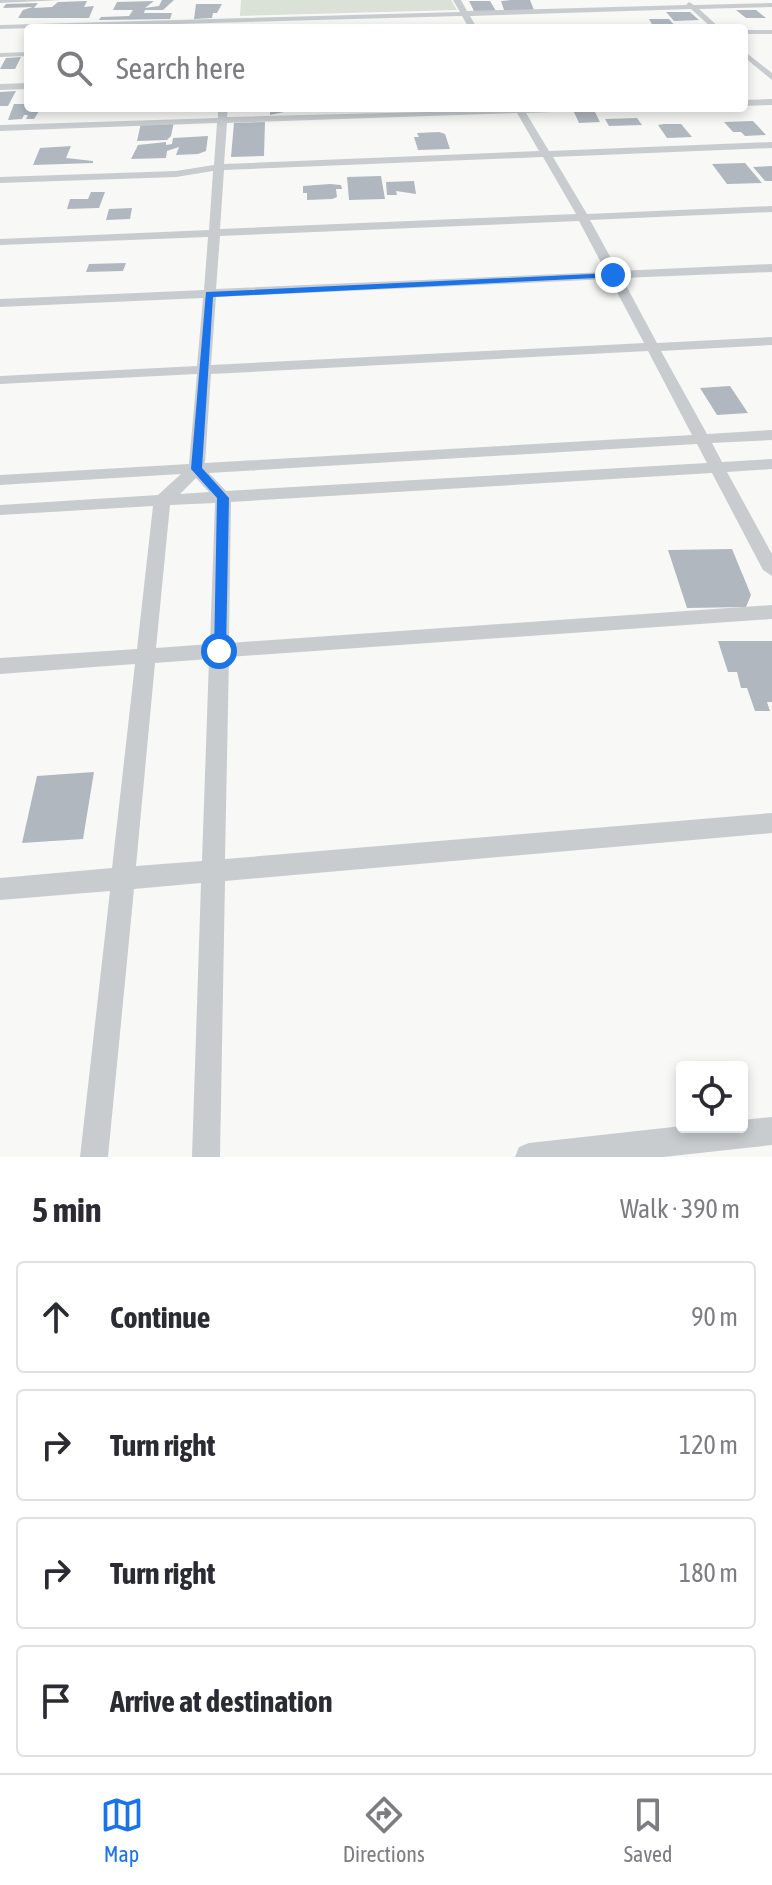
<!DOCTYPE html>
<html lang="en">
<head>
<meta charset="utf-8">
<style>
  body { margin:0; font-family:"Asap Condensed",sans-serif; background:#f7f7f7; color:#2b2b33 }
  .controls { position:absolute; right:24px; bottom:24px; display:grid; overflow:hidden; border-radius:8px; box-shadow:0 4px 12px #0003 }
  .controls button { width:72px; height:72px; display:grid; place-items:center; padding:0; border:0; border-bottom:2px solid #e1e1e2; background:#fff; color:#2b2b33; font:40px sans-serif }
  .stop { position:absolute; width:24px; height:24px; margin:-18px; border:6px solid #1a73e8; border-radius:50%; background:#fff }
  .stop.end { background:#1a73e8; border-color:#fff; box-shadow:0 2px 8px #0008 }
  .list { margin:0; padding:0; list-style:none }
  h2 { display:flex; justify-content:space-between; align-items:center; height:104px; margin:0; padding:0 32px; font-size:34px }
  h2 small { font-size:26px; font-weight:400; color:#7c7c81 }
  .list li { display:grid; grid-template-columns:52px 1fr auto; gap:24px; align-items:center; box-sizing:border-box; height:112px; margin:0 16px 16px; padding:0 16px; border:2px solid #e1e1e2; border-radius:8px }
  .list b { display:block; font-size:30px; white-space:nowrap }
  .list em { font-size:26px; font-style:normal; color:#7c7c81 }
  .icon { flex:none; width:44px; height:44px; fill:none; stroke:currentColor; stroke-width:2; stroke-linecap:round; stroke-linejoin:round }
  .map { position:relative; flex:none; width:772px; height:1157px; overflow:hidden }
  .search { position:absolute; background:#fff; box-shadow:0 4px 12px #0003; left:24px; right:24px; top:24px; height:88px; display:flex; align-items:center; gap:20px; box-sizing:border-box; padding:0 28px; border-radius:8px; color:#7c7c81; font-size:30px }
  .sheet { height:616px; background:#fff }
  nav { display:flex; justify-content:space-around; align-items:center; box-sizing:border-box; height:112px; border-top:2px solid #e1e1e2; background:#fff; font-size:22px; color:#7c7c81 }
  nav a { display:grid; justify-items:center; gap:4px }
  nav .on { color:#1a73e8 }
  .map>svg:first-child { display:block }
  .green { fill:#dae1d6 }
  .building { fill:#b0b7be }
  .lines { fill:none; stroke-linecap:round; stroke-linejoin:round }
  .street { fill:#c8cccf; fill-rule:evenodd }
  .route { fill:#1a73e8 }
</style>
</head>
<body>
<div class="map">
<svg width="772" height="1157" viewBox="0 0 772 1157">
  <rect width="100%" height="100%" fill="#f8f9f6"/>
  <path class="green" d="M241,0h210l6,10 -217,6z"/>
  <path class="building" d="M162,0h12l-11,10h-18l-1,3h28l-2,6 -71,1 2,-3 28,-1 4,-6h-20l4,-8 37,-1 -9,7 14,-2z
    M512,0h18l4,10h-30l-3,-9z
    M87,1l-3,6 10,-1 -5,12h-71l5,-8 10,-3 -30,1 3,-4 32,-1 -4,5 18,-1 6,-5z
    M469,1h21l6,10h-22z
    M196,4h26l-5,9h-4l-1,5 -18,1z
    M736,10h20l10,8h-20z
    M666,12h24l9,8 -25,1z
    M649,19h20l8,9h-23z
    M21,57l-6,12h-15l6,-11z
    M16,91l-8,15h-8v-14z
    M14,104h14v4h13l-7,11h-8l2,-4h-4l-2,4 -14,1z
    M238,108h51v3l-19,4v-4l-33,1z
    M573,110h21l6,12 -21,1z
    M637,118l5,7 -33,1 -4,-7z
    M753,121l13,14 -21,1 -4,-4h-8l-9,-10z
    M174,122l-3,14 -4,4 -30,1 4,-18z
    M265,122l-1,34 -33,1 3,-34z
    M664,124h17l11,13 -25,1 -9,-13z
    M439,132l6,2 5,15 -32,1 -4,-13h5l-2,-4z
    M208,136l-2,15 -8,3 -22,1 3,-8 -12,4 -1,7 -35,1 7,-14 28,-3v3l6,-1 1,-6z
    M71,146l-5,12 27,3v2l-60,2 7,-17z
    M745,163l17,20 -35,1 -15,-20z
    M772,166v15h-7l-12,-14z
    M381,176l4,23 -36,1 -2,-23z
    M414,181l2,13 -20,-3 1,4h-10l-1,-13z
    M330,184l11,1 1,4h-6l1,8 -5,2 -25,1v-7h-4v-7z
    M91,192h14l-6,16 -32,1 3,-10h18z
    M132,208l-2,11 -24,1 3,-11z
    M126,263l-3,8 -37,1 3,-8z
    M730,386l18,27 -31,2 -17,-27z
    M732,549l19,46 -5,12 -59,1 -19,-58z
    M718,641h54v61h-5l3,9h-15l-8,-23h-6l-4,-16h-9z
    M94,772l-11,67 -61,4 15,-67z"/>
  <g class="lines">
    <path class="street" d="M0,0h62l-62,3z
      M453,0h8l6,11 219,-6 3,-3 5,3 78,-2v4l-73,2 21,19h-8l-21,-19 -221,7 7,12h-8l-7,-12 -462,13v-4l460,-13z
      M744,30h28v4h-28z
      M744,51l28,22v7l-28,-23z
      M28,52v4l-28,1v-4z
      M28,83v6l-28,1v-6z
      M772,99v6l-28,1v-6z
      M218,108h10l-1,9 360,-9 -5,3 -56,2 23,38 223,-9v6l-219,9 34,57 185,-8v6l-182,8 28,51 154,-7v8l-150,6 35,65 115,-6v8l-111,6 46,83 65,-4v10l-60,3 10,19 50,-3v10l-45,3 45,82v22l-9,-6 -51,-97 -481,29 -2,141 543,-38v14l-543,38 -4,202 547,-46v20l-547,48 -5,276h-28l9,-274 -67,6 -26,268h-28l30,-266 -110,9v-22l112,-10 23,-204 -135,10v-16l137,-9 16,-143 -153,9v-10l158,-10 23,-21 -181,11v-10l189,-11 8,-90 -197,10v-8l197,-10 6,-68 -203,9v-8l204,-9 4,-53 -208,8v-6l209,-9 4,-59 -37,6 -176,6v-6l176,-6 38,-6 3,-42 -217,8v-6l218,-7zM517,113l22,38 -315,13 3,-41zM543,157l33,57 -356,15 4,-59zM579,221l27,51 -390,17 4,-53zM610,279l34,64 -433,22 5,-68zM648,351l44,84 -487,28 6,-89zM697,444l10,19 -481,28 -17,-18zM196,478l13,14 -29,2zM215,503l-5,141 -54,4 14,-143zM209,659l-7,202 -66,5 19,-203z
      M772,1117v28l-109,12h-148l4,-10 10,-4 153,-17 60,1v-7z"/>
  </g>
  <path class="route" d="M613,273l3,4 -403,20 -11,171 27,30 -3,153 -2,4h-10l3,-157 -26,-29 15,-177z"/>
</svg>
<div class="controls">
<button><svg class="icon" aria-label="locate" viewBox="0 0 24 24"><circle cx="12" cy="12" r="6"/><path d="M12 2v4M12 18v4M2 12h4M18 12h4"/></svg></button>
</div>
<div class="stop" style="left:219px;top:651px"></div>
<div class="stop end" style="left:613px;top:275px"></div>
<div class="search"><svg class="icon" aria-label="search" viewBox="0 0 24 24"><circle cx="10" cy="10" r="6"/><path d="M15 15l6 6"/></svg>Search here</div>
</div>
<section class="sheet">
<h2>5 min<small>Walk · 390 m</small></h2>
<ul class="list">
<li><svg class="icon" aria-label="ahead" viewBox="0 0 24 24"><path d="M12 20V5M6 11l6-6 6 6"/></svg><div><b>Continue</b></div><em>90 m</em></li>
<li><svg class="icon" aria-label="right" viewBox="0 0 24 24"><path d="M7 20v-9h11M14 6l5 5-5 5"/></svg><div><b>Turn right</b></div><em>120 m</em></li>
<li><svg class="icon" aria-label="right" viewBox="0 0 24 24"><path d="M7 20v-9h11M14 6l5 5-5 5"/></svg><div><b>Turn right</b></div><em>180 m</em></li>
<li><svg class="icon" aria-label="arrive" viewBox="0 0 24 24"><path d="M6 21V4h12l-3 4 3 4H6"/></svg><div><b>Arrive at destination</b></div></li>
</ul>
</section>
<nav>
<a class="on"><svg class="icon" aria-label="map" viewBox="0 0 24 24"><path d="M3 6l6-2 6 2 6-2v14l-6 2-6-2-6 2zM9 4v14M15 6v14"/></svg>Map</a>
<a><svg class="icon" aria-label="directions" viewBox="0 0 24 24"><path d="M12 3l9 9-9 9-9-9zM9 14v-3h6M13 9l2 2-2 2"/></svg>Directions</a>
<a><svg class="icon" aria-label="saved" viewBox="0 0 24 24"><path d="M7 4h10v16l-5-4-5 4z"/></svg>Saved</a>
</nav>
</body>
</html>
